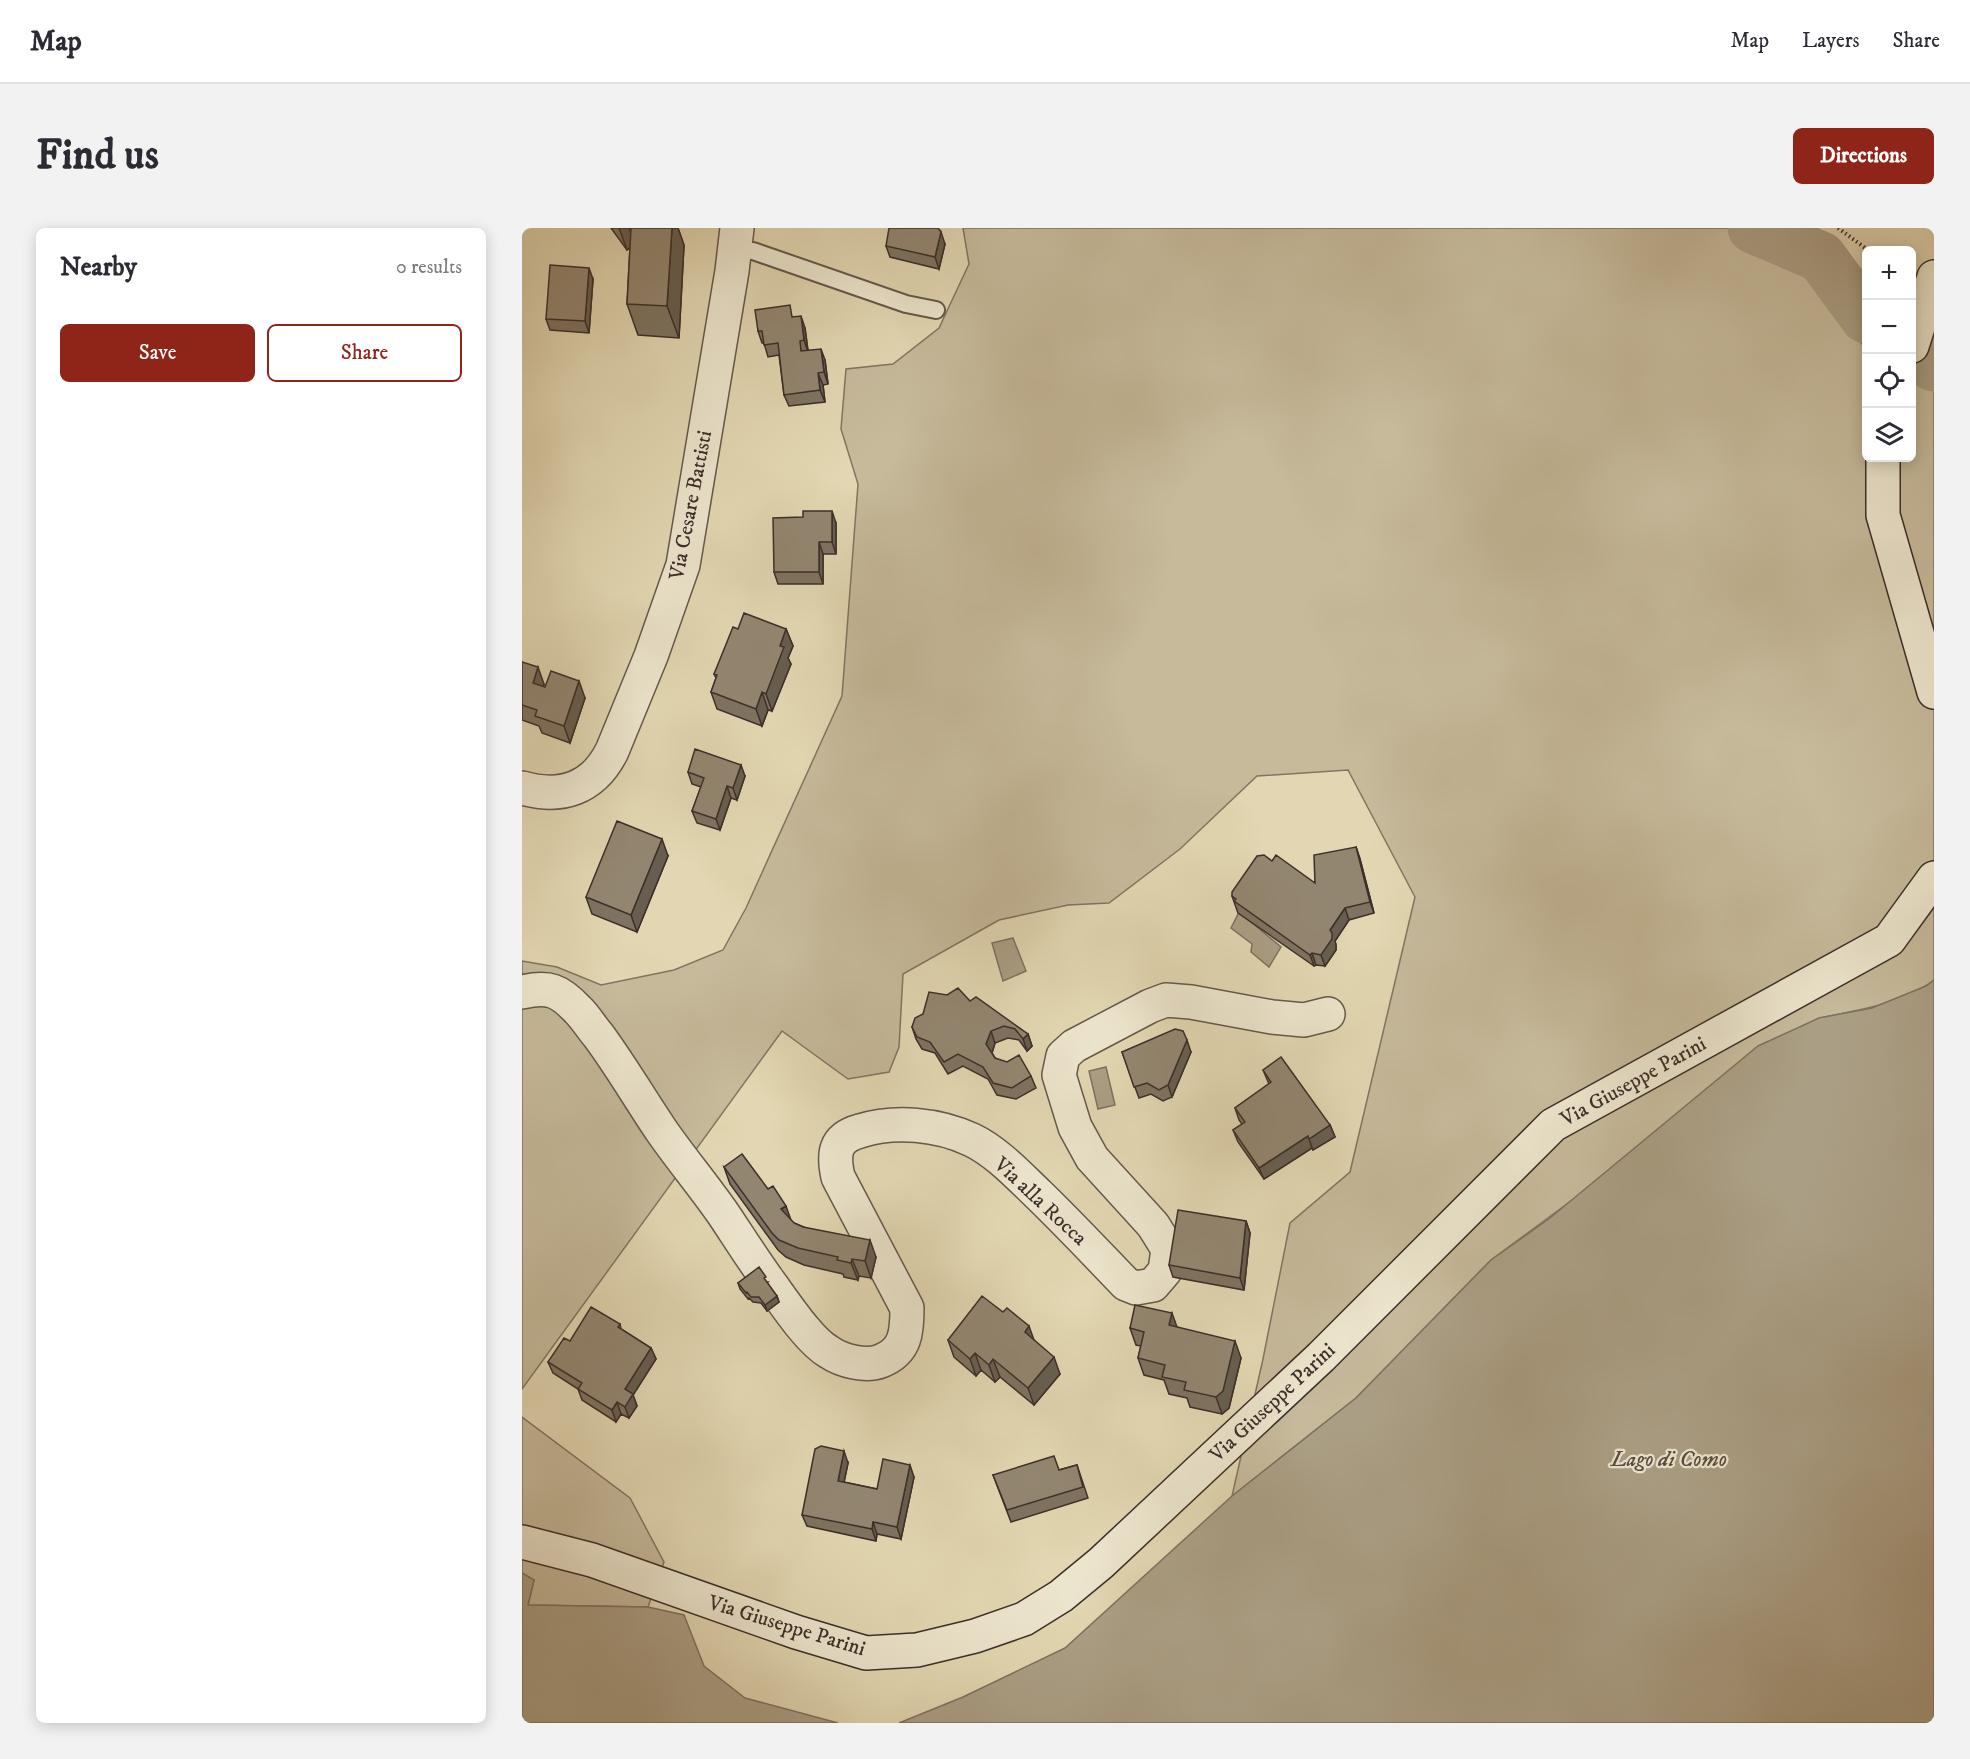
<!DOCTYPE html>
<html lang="en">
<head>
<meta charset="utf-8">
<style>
  body { margin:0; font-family:"IM FELL DW Pica",serif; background:#f2f2f3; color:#2b2b33 }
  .controls { position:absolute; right:18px; top:18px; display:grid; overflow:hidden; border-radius:9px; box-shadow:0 3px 15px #0003 }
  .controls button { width:54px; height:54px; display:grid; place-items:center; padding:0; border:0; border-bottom:2px solid #e1e1e2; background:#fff; color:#2b2b33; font:30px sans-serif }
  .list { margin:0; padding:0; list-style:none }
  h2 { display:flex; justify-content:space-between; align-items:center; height:78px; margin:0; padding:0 24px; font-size:26px }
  h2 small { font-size:20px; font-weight:400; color:#7c7c81 }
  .actions { display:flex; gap:12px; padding:18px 24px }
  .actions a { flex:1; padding:14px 0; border:2px solid #8f2418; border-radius:9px; text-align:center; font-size:21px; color:#8f2418 }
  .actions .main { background:#8f2418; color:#fff }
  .icon { flex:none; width:33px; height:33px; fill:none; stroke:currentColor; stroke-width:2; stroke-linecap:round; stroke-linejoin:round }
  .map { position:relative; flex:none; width:1412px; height:1495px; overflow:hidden; border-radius:9px }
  header { display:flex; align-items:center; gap:36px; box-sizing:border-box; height:84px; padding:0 30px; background:#fff; border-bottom:2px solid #e1e1e2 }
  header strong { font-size:28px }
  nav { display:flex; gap:33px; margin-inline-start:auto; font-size:21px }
  .intro { display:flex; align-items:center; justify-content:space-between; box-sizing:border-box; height:144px; padding:0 36px }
  h1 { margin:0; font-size:42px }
  .button { padding:15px 27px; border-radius:9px; background:#8f2418; color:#fff; font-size:21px; font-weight:700 }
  main { display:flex; gap:36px; padding:0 36px }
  aside { flex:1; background:#fff; border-radius:9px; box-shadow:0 3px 15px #0003 }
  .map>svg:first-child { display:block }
  .green { fill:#c6ba9b; stroke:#827462; stroke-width:1.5 }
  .water { fill:#aa9e84; stroke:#7e7260; stroke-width:1.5 }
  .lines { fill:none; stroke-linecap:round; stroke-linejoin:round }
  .river { stroke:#aa9e84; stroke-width:51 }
  .service-casing { stroke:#66594c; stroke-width:20 }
  .minor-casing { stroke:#66594c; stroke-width:36 }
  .secondary-casing { stroke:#3d2f2a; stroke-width:36 }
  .path { stroke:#3d2f2a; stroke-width:4; stroke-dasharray:1.5 3; stroke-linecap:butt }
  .service { stroke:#ece5cd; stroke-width:16 }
  .minor { stroke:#ece5cd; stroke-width:33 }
  .secondary { stroke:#ece5cd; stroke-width:33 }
  .wall { fill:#7e7361; stroke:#3d2f2a; stroke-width:1.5 }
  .shaded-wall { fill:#675e4f; stroke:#3d2f2a; stroke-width:1.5 }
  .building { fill:#938671; stroke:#3d2f2a; stroke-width:1.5 }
  .labels { text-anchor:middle; stroke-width:4.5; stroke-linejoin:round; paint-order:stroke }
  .street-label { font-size:21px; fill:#3d2f2a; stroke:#ece5cd }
  .water-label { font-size:22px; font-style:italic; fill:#584b40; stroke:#ece5cd }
</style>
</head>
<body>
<header>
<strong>Map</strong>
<nav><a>Map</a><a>Layers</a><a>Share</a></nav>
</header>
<div class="intro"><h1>Find us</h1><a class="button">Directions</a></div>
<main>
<aside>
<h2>Nearby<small>0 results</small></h2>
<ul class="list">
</ul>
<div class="actions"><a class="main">Save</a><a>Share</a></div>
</aside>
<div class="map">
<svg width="1412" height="1495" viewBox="0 0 1412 1495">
  <rect width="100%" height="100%" fill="#e2d7b2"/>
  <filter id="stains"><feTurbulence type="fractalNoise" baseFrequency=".00333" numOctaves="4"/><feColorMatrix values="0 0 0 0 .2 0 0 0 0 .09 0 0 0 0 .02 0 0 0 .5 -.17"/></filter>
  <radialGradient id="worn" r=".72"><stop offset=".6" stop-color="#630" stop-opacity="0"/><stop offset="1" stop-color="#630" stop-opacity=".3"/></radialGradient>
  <path class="green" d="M441,0h766l11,8 73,31 53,83v108h46v-83l22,11v594c-30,23 -79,31 -115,38l-328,242 -135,138 -124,98 31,-137 27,-136 60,-51 65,-275 -67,-127 -91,6 -77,73 -71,54 -41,2 -69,15 -96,54 -4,73 -10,25 -41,7 -66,-48 -260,358v-428l35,6 44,18 73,-15 49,-20 23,-42 96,-212 16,-212 -17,-55 5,-60 47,-5 46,-36 30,-64z
    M0,1189l108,81 34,64 -16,45 -120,-2 6,-25 -12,-7z"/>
  <path class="water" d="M717,684l42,35 -12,20 -18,-15 1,-8 -21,-16z
    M491,710l13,33 -23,10 -11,-38z
    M1412,752v743h-1035l64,-26 102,-49 167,-152 124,-98 135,-138 59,-42 208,-172 61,-28 53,-10 54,-22z
    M584,839l9,38 -17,4 -9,-38z
    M0,1345l12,7 -6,25 120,2 36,8 20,51 41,32 93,25h-316z"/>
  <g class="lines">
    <path class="river" d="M1231,0l68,29 45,61
      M1390,126l22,12"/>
    <defs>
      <path id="service" d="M213,22l18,1 153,53 30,6"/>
      <path id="minor" d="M0,560c39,11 71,1 90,-37l39,-95 32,-91 49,-294 5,-43
        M0,764c27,-6 37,-2 56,18 8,8 13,17 20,25 23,31 42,64 63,95 20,29 43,56 63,85 14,21 28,43 43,64 15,20 41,61 62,73 13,9 37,15 52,9 25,-10 26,-29 26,-53l-69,-131c-5,-23 -4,-39 22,-46 35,-11 78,-7 112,9 25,12 47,36 67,55 30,29 58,59 87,89l10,4 17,-3 12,-14 3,-22 -15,-24 -61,-67 -17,-31 -16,-52 4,-19 11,-10 76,-40 16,-6 25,2 81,15 32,3 24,-6"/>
      <path id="secondary" d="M1390,118l22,-69
        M1361,230v57l51,177
        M0,1314l70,18 204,72 70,21 51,-3 58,-14 49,-17 37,-23 40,-33 220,-206 232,-232 336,-185 45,-62"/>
    </defs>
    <use href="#service" class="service-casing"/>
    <use href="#minor" class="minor-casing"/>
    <use href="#secondary" class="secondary-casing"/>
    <path class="path" d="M1316,0l30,22"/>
    <use href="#service" class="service"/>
    <use href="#minor" class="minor"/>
    <use href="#secondary" class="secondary"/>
  </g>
  <path class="wall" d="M89,0h67l6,17 -5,93 -41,-3 -11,-31 3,-56 -3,2z
    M423,16l-6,25 -49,-12 -4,-11z
    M71,51l-4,54 -39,-3 -4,-11z
    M272,89l11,11 3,22 17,10 3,24 -5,1 2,17 -36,4 -5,-11 -5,-40 -11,2 -4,-14h-2l-4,-12z
    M314,295v31h-13v30h-45l-4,-12z
    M216,401h48l7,17 -5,12 3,6 -19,47 -4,-1 -6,16 -45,-17 -6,-17 5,-14 -2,-4z
    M0,434l22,22v3l41,11 -15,45 -28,-10 -3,-7 -17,-6z
    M166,544l57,4 -8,24 -6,-2 -11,32 -23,-7 -5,-12 9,-24 -9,-3z
    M834,619l4,12 14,54 -25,7 -14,21 1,4v5l-11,16 -9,-1 -2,1 -76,-53 -6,-17 83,-13z
    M146,628l-31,76 -45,-18 -6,-17z
    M448,773l58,33 4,12 -5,5 -8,-11 -11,-2 -13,5 -3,10 3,5 36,18 5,12 -20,11 -19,-4 -9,-16 -25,-13 -15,8 -13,-21 -13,-4 -6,-10 -4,-12 11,-13z
    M600,824h69l-19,45 -9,4 -12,-7 -12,4z
    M741,842l67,55 5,12 -22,13 -1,-2 -48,31 -26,-37 -5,-12 9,-6 -3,-4 -4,-12 34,-24z
    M202,939l70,56 82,34 -5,21 -12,-2 -1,4 -14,-3 -1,-3 -39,-9 -18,-8 -8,-7 -48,-66z
    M724,993l4,12 -6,57 -71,-13 -4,-12z
    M246,1054l-1,1 10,13 2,6 -12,9 -6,-8 -8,-1 -4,-4 -1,1 -8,-10 -2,-6z
    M98,1096l1,5 30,19 5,11 -23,36 4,11 -8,12 -8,-4 -5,8 -34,-22 -4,-11 -25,-16 -5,-11z
    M655,1099l64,31 -12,50 -7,6 -32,-7 -3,-9 -18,-4 -5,-14 -20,-5 -6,-17 3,-12 -5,-1 -6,-17z
    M426,1112h86l26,34 -26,31 -34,-28 -5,5 -14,-12 -5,6 -22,-19z
    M326,1235l-4,19 33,7 37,-12 -13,62 -24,-5 -1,7 -69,-15 -5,-11z
    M555,1237l11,33 -77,24 -18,-47 66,-5z"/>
  <path class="shaded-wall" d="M97,0h10l6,16 -8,6z
    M150,0h6l6,17 -5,93 -12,-32z
    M419,4l4,12 -6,25 -4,-12z
    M67,40l4,11 -4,54 -4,-12z
    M279,88l4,12 3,24 -4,-12z
    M299,121l4,11 3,24 -4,-12z
    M296,145l5,12 2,17 -5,-12z
    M310,283l4,12v31l-4,-12z
    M297,314l4,12v30l-4,-12z
    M264,401l7,17 -5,12 3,6 -19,47 -6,-17 14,-48z
    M16,439l6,17 -5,16 -6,-17z
    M57,453l6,17 -15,45 -6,-17z
    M240,464l6,18 -6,16 -6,-17z
    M219,537l4,11 -8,24 -4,-12z
    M205,558l4,12 -11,32 -4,-11z
    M140,611l6,17 -31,76 -6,-17z
    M834,619l4,12 14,54 -4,-11z
    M823,680l4,12 -14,21 1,4v5l-11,16 -4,-11 9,-25z
    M790,725l4,12 -2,1 -4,-11z
    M469,803l4,12 -4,13 -5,-12z
    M506,806l4,12 -5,5 -4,-12z
    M665,812l4,12 -19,45 -4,-12z
    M808,897l5,12 -22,13 -4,-11z
    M786,908l4,12 -48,31 -5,-11z
    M264,978l6,17 -11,-14z
    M724,993l4,12 -6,57 -4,-12z
    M348,1012l6,17 -5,21 -6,-17z
    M330,1031l7,17 -1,4 -7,-17z
    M255,1068l2,6 -12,9 -2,-6z
    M650,1085l6,17 -9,-5z
    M507,1098l6,17 -10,-11z
    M713,1113l6,17 -12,50 -7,6 -6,-17z
    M129,1120l5,11 -23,36 4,11 -8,12 -4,-11v-18z
    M453,1125l6,17 -5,6 -6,-17z
    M532,1129l6,17 -26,31 -6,-17z
    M471,1131l7,18 -5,5 -6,-17z
    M95,1174l4,12 -5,8 -4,-12z
    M322,1223l4,12 -6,29 -4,-11z
    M388,1237l4,12 -13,62 -4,-12z
    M351,1294l4,12 -1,7 -4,-12z"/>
  <path class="building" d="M109,0h41l-5,78 -40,-2z
    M367,0h49l3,4 -6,25 -49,-11z
    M28,37l39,3 -4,53 -39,-2z
    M268,77l2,12 9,-1 3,24 -4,1 1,10 20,-2 3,23 -6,1 2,17 -36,5 -6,-52 -14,2 -2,-14h-4l-3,-21z
    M281,283h29v31h-13v30h-45l-1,-54 30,-1z
    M222,385l42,16 -6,17 4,1 -18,47 -4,-2 -6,17 -45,-17 6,-17 -3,-1 19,-47 5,2z
    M0,434l16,5 -5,16 12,4 6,-16 28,10 -15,45 -29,-10 2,-6 -15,-5z
    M173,521l46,16 -8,23 -6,-2 -11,33 -24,-8 12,-33 -16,-6z
    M95,593l45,18 -31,76 -45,-18z
    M834,619l14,55 -25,6 -15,22 2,3v6l-11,16 -9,-2 -2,2 -76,-54 2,-2 -4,-3v-4l25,-36 7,-1 8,6 4,-6 39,28 -1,-28z
    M436,760l12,13 6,-4 52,37 -5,5 -8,-10 -11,-3 -13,5 -5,13 9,14 12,4 12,-7 12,21 -19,12 -19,-5 -10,-16 -25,-13 -14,8 -14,-20 -13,-5 -5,-10 3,-9 8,-4 6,-22 18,3z
    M653,801l8,2 4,9 -19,45 -9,5 -12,-7 -13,4 -12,-35z
    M759,829l49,68 -21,14 -1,-3 -49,32 -26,-38 12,-8 -10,-14 36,-26 -8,-12z
    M220,926l26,35 5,-3 13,20 -5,3 13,14 9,4 67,13 -5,21 -13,-2 -1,4 -14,-3 1,-3 -40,-9 -19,-8 -7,-7 -48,-66z
    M656,982l68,11 -6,57 -71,-13z
    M237,1039l7,10 -2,1 13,18 -12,9 -6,-8h-8l-4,-5 -1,1 -8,-10z
    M460,1068l21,16 4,-4 22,18 -4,6 29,25 -26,31 -35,-29 -4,6 -14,-12 -5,6 -22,-19z
    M613,1077l37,8 -3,12 66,16 -12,50 -7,6 -32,-7 2,-8 -24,-5 3,-12 -27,-7 6,-26 -14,-4z
    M69,1079l29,17 -2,3 33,21 -26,41 8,5 -8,13 -8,-5 -5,8 -34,-21 4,-6 -34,-21 16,-24 6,3z
    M299,1218l23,5 -6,30 39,8 6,-30 27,6 -13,62 -24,-5 -1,7 -70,-14 13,-66z
    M532,1228l5,14 18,-5 6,22 -76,23 -14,-35z"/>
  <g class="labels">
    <g class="street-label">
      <text transform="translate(168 277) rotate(-79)" y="7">Via Cesare Battisti</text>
      <text transform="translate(1111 853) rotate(-29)" y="7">Via Giuseppe Parini</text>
      <text transform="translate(519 973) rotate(43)" y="7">Via alla Rocca</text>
      <text transform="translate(750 1174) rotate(-43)" y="7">Via Giuseppe Parini</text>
      <text transform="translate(265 1397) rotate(17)" y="7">Via Giuseppe Parini</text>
    </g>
    <g class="water-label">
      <text x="1147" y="1238">Lago di Como</text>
    </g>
  </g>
  <rect width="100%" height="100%" filter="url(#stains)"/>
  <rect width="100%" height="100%" fill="url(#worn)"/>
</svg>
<div class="controls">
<button>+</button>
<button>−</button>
<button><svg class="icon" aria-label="locate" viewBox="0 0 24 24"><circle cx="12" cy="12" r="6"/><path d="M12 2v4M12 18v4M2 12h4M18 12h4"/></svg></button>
<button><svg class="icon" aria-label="layers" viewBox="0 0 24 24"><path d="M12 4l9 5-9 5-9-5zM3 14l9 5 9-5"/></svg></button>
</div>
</div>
</main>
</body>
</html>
